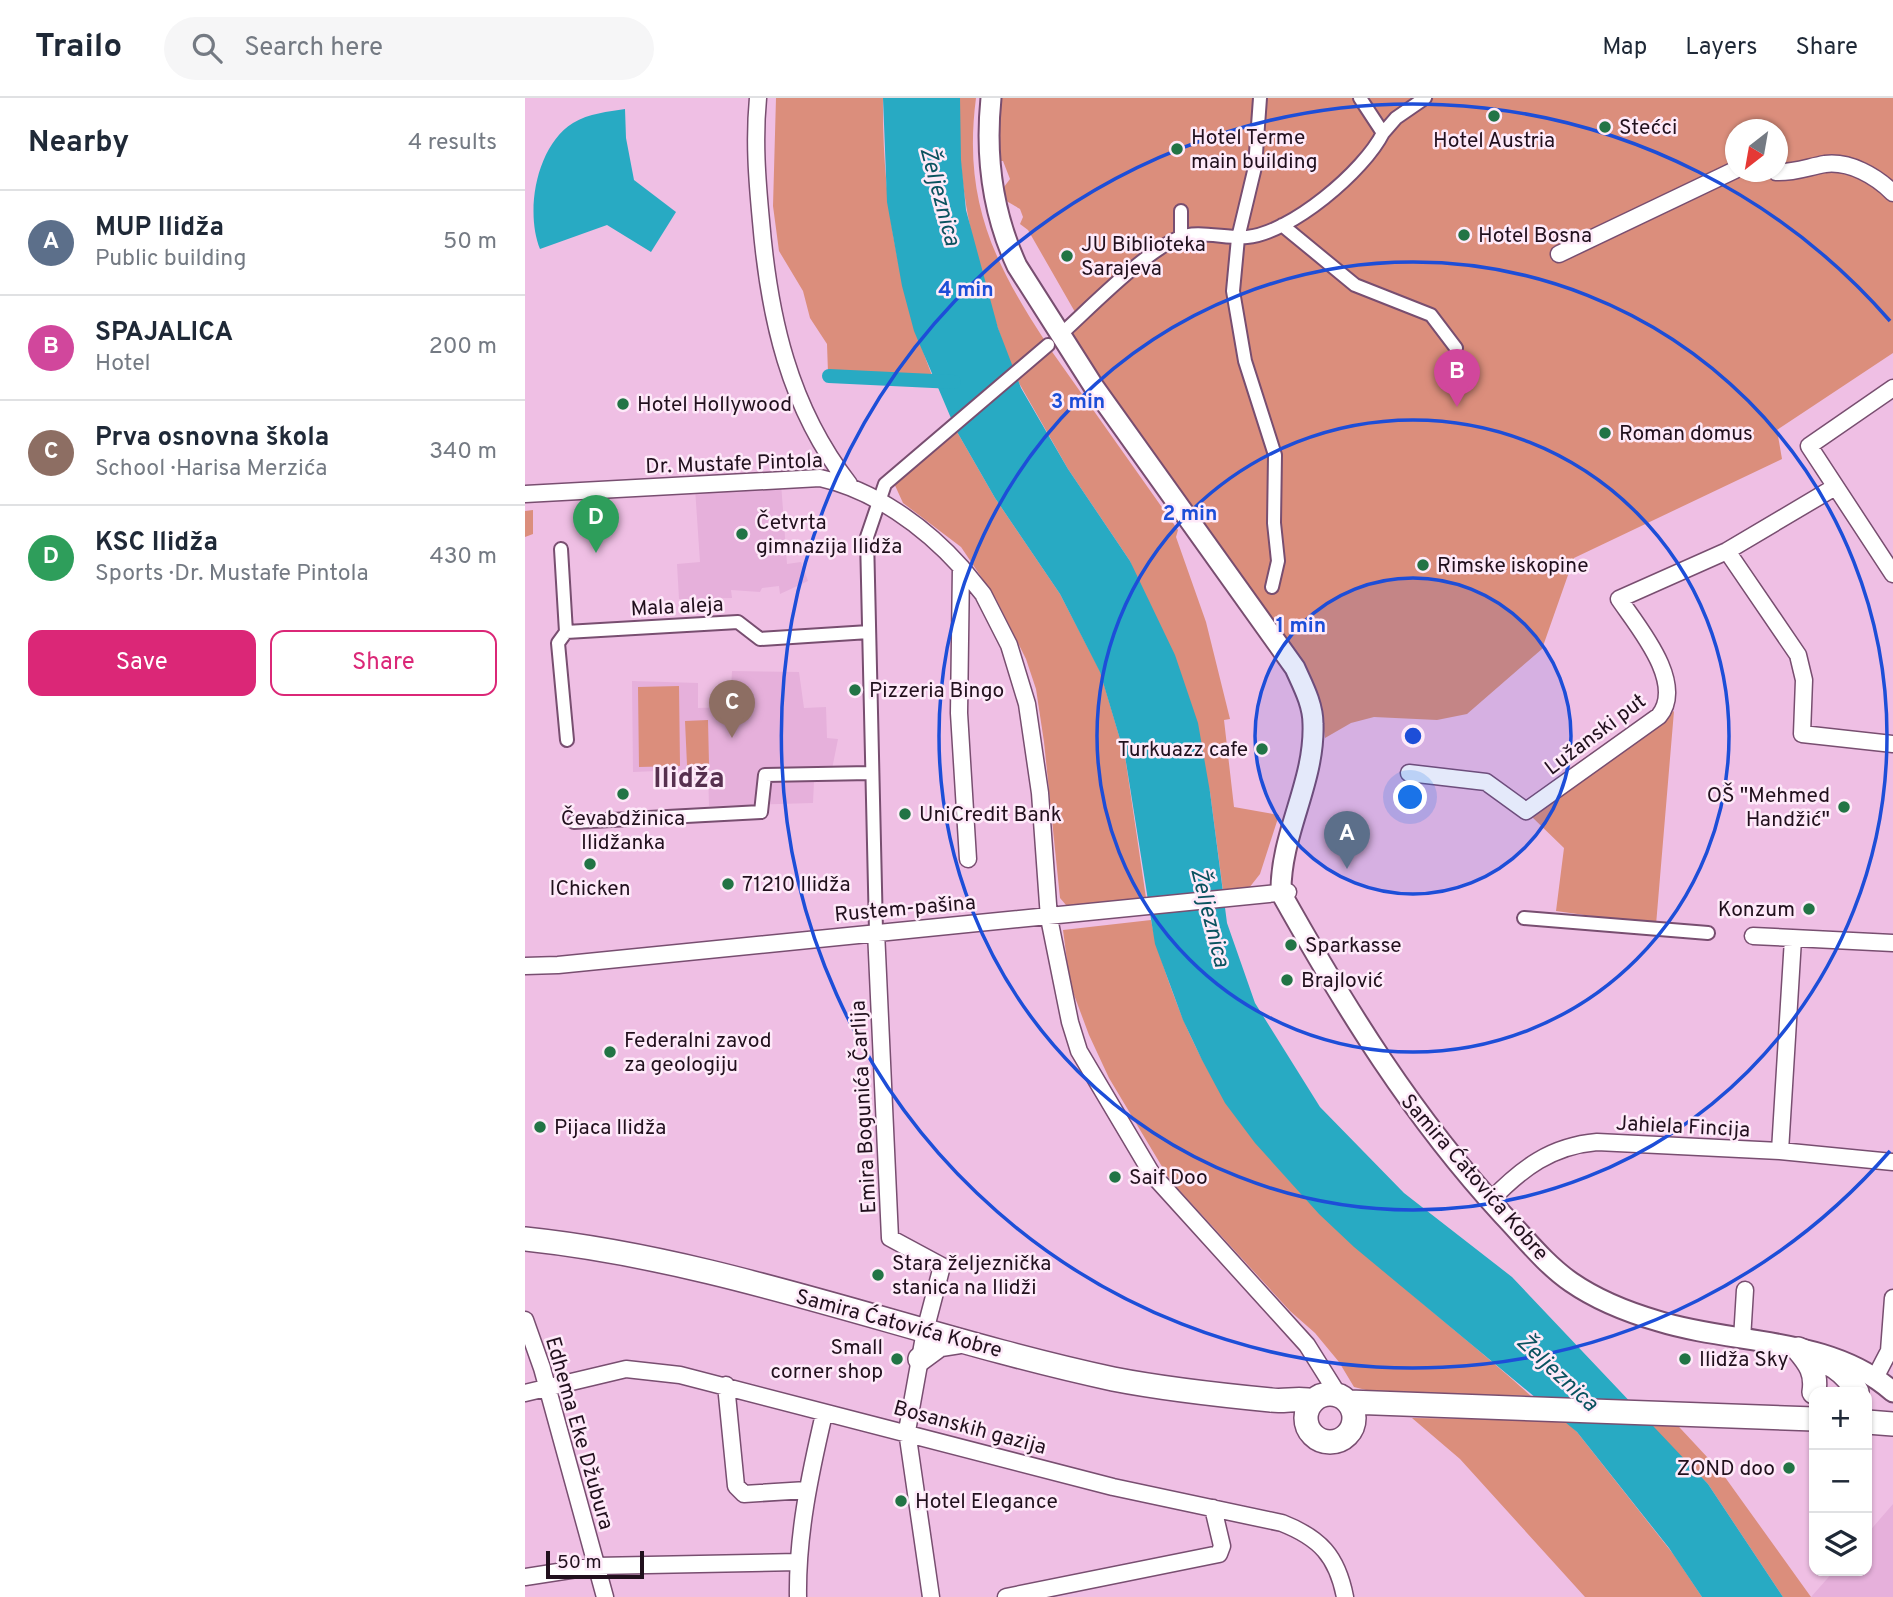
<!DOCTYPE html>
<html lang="en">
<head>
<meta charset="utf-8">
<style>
  body { margin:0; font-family:Overpass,sans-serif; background:#f6f6f7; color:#1f2937 }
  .controls { position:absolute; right:21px; bottom:21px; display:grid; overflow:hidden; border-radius:14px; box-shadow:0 2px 5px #0004 }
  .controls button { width:63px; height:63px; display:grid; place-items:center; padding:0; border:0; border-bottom:2px solid #e0e1e3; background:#fff; color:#1f2937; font:35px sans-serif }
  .compass { position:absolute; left:1200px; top:21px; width:63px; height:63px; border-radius:50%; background:#fff; box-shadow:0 2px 5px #0004; rotate:211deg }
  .scale { position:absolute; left:21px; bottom:18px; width:98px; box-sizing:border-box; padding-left:7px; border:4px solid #21101d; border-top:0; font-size:19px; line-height:24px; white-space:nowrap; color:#21101d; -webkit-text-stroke:5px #feeaf9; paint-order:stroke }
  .you { position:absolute; left:886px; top:700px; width:24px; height:24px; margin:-18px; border:5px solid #fff; border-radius:50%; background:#1a73e8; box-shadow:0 0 0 10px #1a73e833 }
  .badge { display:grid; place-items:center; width:46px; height:46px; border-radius:50%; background:#db2777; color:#fff; font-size:23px; font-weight:700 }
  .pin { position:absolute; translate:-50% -58px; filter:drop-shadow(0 2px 4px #0008) }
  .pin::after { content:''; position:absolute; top:37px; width:24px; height:21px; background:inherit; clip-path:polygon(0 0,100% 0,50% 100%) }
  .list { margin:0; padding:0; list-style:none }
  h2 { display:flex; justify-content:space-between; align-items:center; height:91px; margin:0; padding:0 28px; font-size:30px }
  h2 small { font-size:23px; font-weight:400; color:#747a83 }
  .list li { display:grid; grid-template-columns:46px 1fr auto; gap:21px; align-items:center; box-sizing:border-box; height:105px; padding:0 28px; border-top:2px solid #e0e1e3 }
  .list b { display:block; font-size:26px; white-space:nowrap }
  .list p { margin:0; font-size:23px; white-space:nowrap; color:#747a83 }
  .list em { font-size:23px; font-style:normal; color:#747a83 }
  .actions { display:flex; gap:14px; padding:21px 28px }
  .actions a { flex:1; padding:16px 0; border:2px solid #db2777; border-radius:14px; text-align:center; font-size:24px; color:#db2777 }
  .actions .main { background:#db2777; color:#fff }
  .icon { flex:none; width:38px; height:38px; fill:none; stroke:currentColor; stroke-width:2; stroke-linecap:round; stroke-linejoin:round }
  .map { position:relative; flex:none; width:1368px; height:1499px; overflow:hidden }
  header { display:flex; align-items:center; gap:42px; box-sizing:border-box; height:98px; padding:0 35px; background:#fff; border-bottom:2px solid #e0e1e3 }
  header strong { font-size:33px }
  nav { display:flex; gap:38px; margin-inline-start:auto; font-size:24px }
  .search { width:490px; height:63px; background:#f6f6f7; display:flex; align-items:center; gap:18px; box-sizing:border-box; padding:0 24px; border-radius:38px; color:#747a83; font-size:26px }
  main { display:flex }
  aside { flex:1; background:#fff }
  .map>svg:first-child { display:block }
  .built { fill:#e6b0db }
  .green { fill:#db8e7c; fill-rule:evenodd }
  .water { fill:#28aac3 }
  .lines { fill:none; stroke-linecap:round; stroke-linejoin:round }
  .canal { stroke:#28aac3; stroke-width:14 }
  .pedestrian-casing { stroke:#784e70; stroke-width:16 }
  .minor-casing { stroke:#784e70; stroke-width:19 }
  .tertiary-casing { stroke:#784e70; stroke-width:23 }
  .secondary-casing { stroke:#784e70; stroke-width:26 }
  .pedestrian { stroke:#fff; stroke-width:12 }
  .minor { stroke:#fff; stroke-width:16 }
  .tertiary { stroke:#fff; stroke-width:19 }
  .secondary { stroke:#fff; stroke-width:23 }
  .ring { fill:none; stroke:#1d4ed8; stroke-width:3.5 }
  .poi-dot { fill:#227445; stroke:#feeaf9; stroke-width:2.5 }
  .labels { text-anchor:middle; stroke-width:5; stroke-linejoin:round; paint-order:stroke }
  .poi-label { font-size:21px; fill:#21101d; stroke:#feeaf9; text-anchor:start }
  .street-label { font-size:21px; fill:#21101d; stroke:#feeaf9 }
  .water-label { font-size:23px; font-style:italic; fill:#0a525f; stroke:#feeaf9 }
  .district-label { font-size:28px; font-weight:bold; fill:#57304f; stroke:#feeaf9 }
  .centre { fill:#1d4ed8; stroke:#feeaf9; stroke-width:3.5 }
  .ring-label { font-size:21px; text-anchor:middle; font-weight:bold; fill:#1d4ed8; stroke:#feeaf9; stroke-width:5; stroke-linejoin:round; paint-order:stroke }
</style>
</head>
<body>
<header>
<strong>Trailo</strong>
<div class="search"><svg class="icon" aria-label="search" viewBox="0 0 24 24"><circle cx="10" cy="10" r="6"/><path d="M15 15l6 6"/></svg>Search here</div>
<nav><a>Map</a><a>Layers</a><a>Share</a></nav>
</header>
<main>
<aside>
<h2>Nearby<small>4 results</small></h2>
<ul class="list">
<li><span class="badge" style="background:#5c6f8a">A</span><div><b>MUP Ilidža</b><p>Public building</p></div><em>50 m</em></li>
<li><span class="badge" style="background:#d1479c">B</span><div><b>SPAJALICA</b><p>Hotel</p></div><em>200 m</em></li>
<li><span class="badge" style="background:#8d6e63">C</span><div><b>Prva osnovna škola</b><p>School · Harisa Merzića</p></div><em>340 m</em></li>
<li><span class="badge" style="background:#2e9e5b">D</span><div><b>KSC Ilidža</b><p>Sports · Dr. Mustafe Pintola</p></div><em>430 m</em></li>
</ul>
<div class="actions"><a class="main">Save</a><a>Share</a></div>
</aside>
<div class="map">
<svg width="1368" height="1499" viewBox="0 0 1368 1499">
  <rect width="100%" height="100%" fill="#efbfe4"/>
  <path class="built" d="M256,385l6,81 14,-2 7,19 -28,13 -1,-8 -17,2 -2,4 -29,-2 1,8 -53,1 -2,-35 23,-2 -5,-74z
    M207,573l67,1 5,36 22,-1 1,31 11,1 -8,40 -16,2 -1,22 -104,3 -1,-37 -75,3 -1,-91 66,2v25l32,-1z
    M1368,1406v93h-82l23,-26h33v-37z"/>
  <path class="green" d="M251,0h107c-1,97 14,189 50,280l-105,-5 -1,-29 -17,-26 -7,-27 -24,-40 -6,-45z
    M435,0h16c-13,100 16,162 69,243l-33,28c-31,-87 -58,-177 -52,-271z
    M474,0h894v255l-116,77 5,29 -208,99 -32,91 -75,65 -30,6 -63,-3 -23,6 -26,15 -4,-27 -25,-60 -237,-326 16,-13 -47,-82 -8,-6 3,-7 -3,-8 -17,-10 1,-12 6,-8 -7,-18h-5zM1210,32h42v42h-42z
    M523,248l130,184 -2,7 30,85 24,97 -6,1 10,87 45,8 -19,59 -11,14 -26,3 -13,-99 -80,-231 -62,-92 -53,-93z
    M431,332l39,68 65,96 40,77 25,85 21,142 -67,9 -13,-2 -6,-7 -16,-156 -8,-53 -10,-30 -30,-60 -35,-52 -58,-44 -10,-22z
    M8,412v24l-8,3v-26z
    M154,588l1,80 -41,1 -1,-80z
    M1149,613l-18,214 -100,-14 8,-63 -32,-31z
    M183,622l1,44 -22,1 -2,-44z
    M626,822c5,27 14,51 23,76 66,182 221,277 357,400l-157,-4 -20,-5 -15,-25 -24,-29 -25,-22 -120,-131 -61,-102 -20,-43 -19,-51 -7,-54z
    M1113,1315l29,1 55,59 89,124h-28l-75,-113z
    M887,1320l153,2 12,12 97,123 28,42h-117l-125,-138z"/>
  <path class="water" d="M358,0h77l1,62 5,50 32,118 23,60 47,81 62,92 45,94 23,68 12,69 17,131 28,80 65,104 84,86 108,84 196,207 75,113h-81l-33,-49 -92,-116 -223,-185 -35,-33 -64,-71 -30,-40 -23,-43 -19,-40 -28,-76 -30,-188 -25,-84 -40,-78 -65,-96 -39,-68 -42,-99 -12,-45 -15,-84z
    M100,11l1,29 8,42 42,32 -25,40 -44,-27 -67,24c-15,-37 -4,-103 33,-126 16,-10 35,-11 52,-14z"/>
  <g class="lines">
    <path class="canal" d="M304,278l125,6"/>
    <defs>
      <path id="pedestrian" d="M735,0l-5,69 -17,71 -5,53 12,70 30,94 -1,68 4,38 -6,26
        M858,35l13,-15 29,-20
        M656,113v25
        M757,127l73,60 76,30 25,33
        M534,238c31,-28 83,-82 119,-98 19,-9 48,1 69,-1 44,-4 117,-66 136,-104l-23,-35
        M36,451l5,83 -8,11 9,97
        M41,534l172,-10 22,17 109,-7
        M49,724l187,-10 4,-37 105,-2
        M999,820l184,15
        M351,833l-9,-394 18,-53 163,-139"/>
      <path id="minor" d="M233,0c-4,42 -1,81 3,123 8,96 28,186 88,263
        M1251,74c17,1 32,-5 49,-8 25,-3 51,12 68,29
        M1034,156l176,-84
        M1368,290l-84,58 84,128
        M0,396l295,-16c54,12 104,48 141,89l-2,146 9,146
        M1202,453l71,104 6,25 -2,54 91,10
        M436,469l22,27 26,51 18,59 13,89 9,125 21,104 9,29 73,123 155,171 32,51
        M884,675l77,9 40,29 133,-95c27,-33 -21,-89 -40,-117l108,-48 108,-64
        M351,833l14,307 52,28 -17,65 -18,100 24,166
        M1228,838l140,7
        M0,868l33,-1 730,-73
        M1255,1053l13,-212
        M965,1103c32,-33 61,-55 107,-59l183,9 113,11
        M0,1222l17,48 63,229
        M1217,1241l3,-49
        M1351,1278l13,-25 4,-53
        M201,1287l10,101 8,8 63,-4
        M0,1295l101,-24 54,6 433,112 169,36c38,15 55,33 63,74
        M0,1479l71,-11 202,-4
        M273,1499c-1,-62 12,-123 26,-183
        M481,1499l213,-43 3,-8 -9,-38"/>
      <path id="tertiary" d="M466,0c-6,59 1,114 26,168l77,121 201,281c8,18 18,36 18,56 2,59 -33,110 -32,169 65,116 131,223 222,322 22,23 42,49 68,67 26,18 56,30 87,39 77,24 172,15 235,71"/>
      <path id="secondary" d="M0,1141c201,21 392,98 588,140 51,10 106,16 158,21 14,2 28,-3 42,1
        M1273,1251c25,11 46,18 59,43
        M1273,1251c12,14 19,24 16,43
        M395,1261l19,-14 19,-3
        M781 1320a24 24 0 1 1 48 0a24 24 0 1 1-48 0Z
        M824,1304l465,17
        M1342,1324l26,2"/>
    </defs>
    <use href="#pedestrian" class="pedestrian-casing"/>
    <use href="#minor" class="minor-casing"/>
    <use href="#tertiary" class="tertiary-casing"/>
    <use href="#secondary" class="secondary-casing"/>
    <use href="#pedestrian" class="pedestrian"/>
    <use href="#minor" class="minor"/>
    <use href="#tertiary" class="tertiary"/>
    <use href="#secondary" class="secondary"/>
  </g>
  <circle cx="888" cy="638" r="158" fill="#1d4ed8" fill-opacity=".12"/>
  <g class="ring">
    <circle cx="888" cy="638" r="158"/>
    <circle cx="888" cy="638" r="316"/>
    <circle cx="888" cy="638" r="474"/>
    <path d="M1365 1053A632 632 0 1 1 1365 223"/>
  </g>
  <g class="poi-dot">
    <circle cx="969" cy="18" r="7"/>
    <circle cx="1080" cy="29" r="7"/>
    <circle cx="652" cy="51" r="7"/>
    <circle cx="939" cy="137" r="7"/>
    <circle cx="542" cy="158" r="7"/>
    <circle cx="98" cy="306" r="7"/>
    <circle cx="1080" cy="335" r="7"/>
    <circle cx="217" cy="436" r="7"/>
    <circle cx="898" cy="467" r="7"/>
    <circle cx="330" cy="592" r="7"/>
    <circle cx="737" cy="651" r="7"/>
    <circle cx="98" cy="696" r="7"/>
    <circle cx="1319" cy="709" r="7"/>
    <circle cx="380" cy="716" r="7"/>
    <circle cx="65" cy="766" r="7"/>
    <circle cx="203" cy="786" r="7"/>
    <circle cx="1284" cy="811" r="7"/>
    <circle cx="766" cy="847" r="7"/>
    <circle cx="762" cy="882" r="7"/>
    <circle cx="85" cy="954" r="7"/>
    <circle cx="15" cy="1029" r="7"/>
    <circle cx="590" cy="1079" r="7"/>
    <circle cx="353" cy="1177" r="7"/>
    <circle cx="372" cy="1261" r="7"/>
    <circle cx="1160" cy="1261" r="7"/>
    <circle cx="1264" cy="1370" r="7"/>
    <circle cx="376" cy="1403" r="7"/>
  </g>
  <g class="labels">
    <g class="poi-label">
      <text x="1094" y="36">Stećci</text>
      <text x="666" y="46">Hotel Terme<tspan x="666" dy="24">main building</tspan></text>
      <text x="969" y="49" text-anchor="middle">Hotel Austria</text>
      <text x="953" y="144">Hotel Bosna</text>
      <text x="556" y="153">JU Biblioteka<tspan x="556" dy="24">Sarajeva</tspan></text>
      <text x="112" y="313">Hotel Hollywood</text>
      <text x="1094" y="342">Roman domus</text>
      <text x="231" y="431">Četvrta<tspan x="231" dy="24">gimnazija Ilidža</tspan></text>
      <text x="912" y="474">Rimske iskopine</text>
      <text x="344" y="599">Pizzeria Bingo</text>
      <text x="723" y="658" text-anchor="end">Turkuazz cafe</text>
      <text x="1305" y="704" text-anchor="end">OŠ "Mehmed<tspan x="1305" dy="24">Handžić"</tspan></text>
      <text x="394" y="723">UniCredit Bank</text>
      <text x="98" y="727" text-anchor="middle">Čevabdžinica<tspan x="98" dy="24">Ilidžanka</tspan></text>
      <text x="217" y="793">71210 Ilidža</text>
      <text x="65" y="797" text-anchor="middle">IChicken</text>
      <text x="1270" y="818" text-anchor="end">Konzum</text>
      <text x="780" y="854">Sparkasse</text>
      <text x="776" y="889">Brajlović</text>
      <text x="99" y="949">Federalni zavod<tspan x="99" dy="24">za geologiju</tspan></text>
      <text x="29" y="1036">Pijaca Ilidža</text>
      <text x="604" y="1086">Saif Doo</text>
      <text x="367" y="1172">Stara željeznička<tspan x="367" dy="24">stanica na Ilidži</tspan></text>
      <text x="358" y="1256" text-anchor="end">Small<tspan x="358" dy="24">corner shop</tspan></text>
      <text x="1174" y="1268">Ilidža Sky</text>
      <text x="1250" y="1377" text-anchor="end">ZOND doo</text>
      <text x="390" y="1410">Hotel Elegance</text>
    </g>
    <g class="street-label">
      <text transform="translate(209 365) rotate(-2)" y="7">Dr. Mustafe Pintola</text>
      <text transform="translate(152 508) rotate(-3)" y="7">Mala aleja</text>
      <text transform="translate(1070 636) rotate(-37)" y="7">Lužanski put</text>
      <text transform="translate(380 810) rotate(-5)" y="7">Rustem-pašina</text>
      <text transform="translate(338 1009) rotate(-93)" y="7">Emira Bogunića Čarlija</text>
      <text transform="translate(1158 1028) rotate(3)" y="7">Jahiela Fincija</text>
      <text transform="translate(950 1079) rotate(49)" y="7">Samira Ćatovića Kobre</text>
      <text transform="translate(374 1225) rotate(15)" y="7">Samira Ćatovića Kobre</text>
      <text transform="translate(445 1329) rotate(15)" y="7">Bosanskih gazija</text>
      <text transform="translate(55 1335) rotate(74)" y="7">Edhema Eke Džubura</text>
    </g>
    <g class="water-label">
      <text transform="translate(416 98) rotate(75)" y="8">Željeznica</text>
      <text transform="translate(686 819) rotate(76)" y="8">Željeznica</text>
      <text transform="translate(1033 1274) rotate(43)" y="8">Željeznica</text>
    </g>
    <g class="district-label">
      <text x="164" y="689">Ilidža</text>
    </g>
  </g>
  <circle cx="888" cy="638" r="10" class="centre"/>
  <g class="ring-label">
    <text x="441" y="198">4 min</text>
    <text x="553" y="310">3 min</text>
    <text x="665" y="422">2 min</text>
    <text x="776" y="534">1 min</text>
  </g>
</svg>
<div class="controls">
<button>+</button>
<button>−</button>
<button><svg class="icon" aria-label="layers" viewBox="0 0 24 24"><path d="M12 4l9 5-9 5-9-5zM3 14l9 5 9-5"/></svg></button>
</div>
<svg class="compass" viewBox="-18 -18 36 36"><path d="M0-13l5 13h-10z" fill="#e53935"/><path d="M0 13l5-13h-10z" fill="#747a83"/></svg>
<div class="scale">50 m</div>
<div class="you"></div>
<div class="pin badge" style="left:822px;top:771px;background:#5c6f8a">A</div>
<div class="pin badge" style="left:932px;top:309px;background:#d1479c">B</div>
<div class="pin badge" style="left:207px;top:640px;background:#8d6e63">C</div>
<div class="pin badge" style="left:71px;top:455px;background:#2e9e5b">D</div>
</div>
</main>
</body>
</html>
